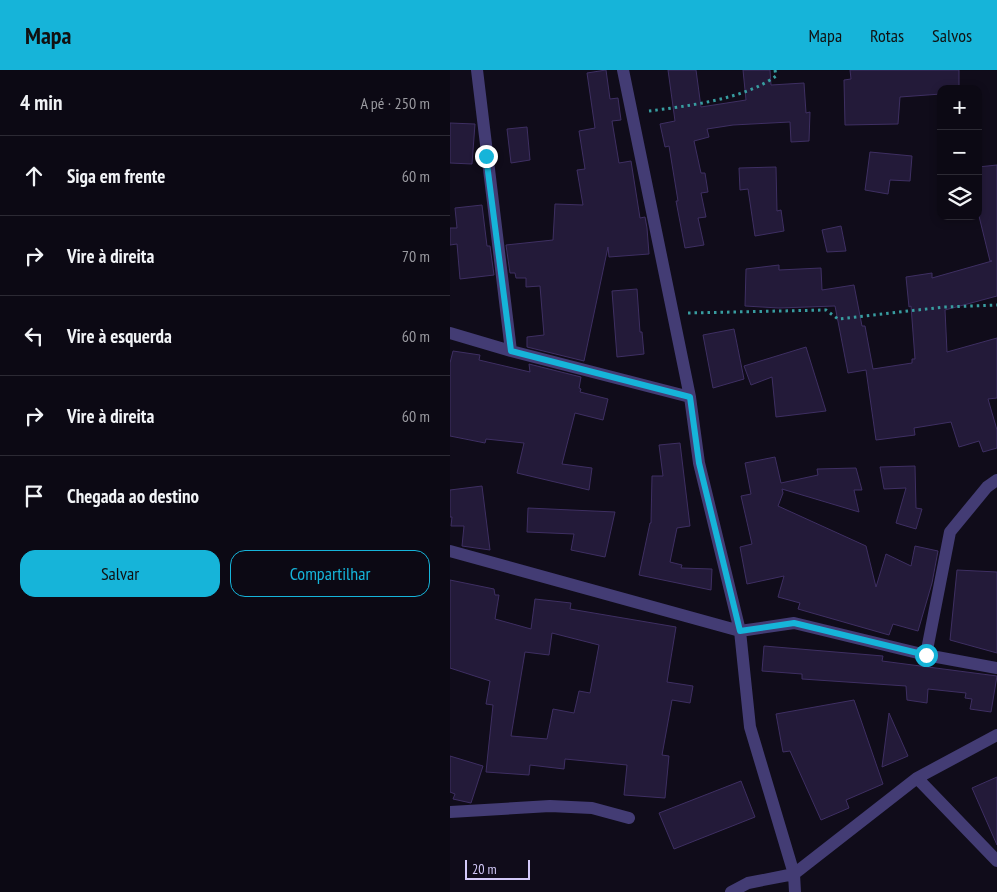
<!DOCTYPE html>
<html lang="pt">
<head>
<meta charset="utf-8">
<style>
  body { margin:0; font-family:"PT Sans Narrow",sans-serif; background:#15121d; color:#f1f3f6 }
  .controls { position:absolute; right:15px; top:15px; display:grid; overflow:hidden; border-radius:10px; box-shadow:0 2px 8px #0003 }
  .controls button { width:45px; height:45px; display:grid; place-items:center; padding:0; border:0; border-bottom:1px solid #2c2a34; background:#0c0914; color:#f1f3f6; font:25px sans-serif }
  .scale { position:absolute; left:15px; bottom:12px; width:65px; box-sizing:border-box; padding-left:5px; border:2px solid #d4cafa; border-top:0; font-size:14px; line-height:18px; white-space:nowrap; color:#d4cafa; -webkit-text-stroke:4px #100c1a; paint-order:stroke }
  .stop { position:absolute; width:15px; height:15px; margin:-11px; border:4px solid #16b4d9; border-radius:50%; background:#fff }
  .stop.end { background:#16b4d9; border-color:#fff; box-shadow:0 1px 5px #0008 }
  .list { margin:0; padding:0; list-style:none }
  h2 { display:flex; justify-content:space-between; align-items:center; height:65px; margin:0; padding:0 20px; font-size:21px }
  h2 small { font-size:16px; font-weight:400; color:#9a9aa0 }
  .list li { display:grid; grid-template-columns:32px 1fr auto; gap:15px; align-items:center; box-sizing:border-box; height:80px; padding:0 20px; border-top:1px solid #2c2a34 }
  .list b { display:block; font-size:19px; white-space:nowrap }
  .list em { font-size:16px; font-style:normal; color:#9a9aa0 }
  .actions { display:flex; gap:10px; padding:15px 20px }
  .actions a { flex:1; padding:11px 0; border:1px solid #16b4d9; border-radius:15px; text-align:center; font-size:18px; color:#16b4d9 }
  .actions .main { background:#16b4d9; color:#111 }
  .icon { flex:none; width:28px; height:28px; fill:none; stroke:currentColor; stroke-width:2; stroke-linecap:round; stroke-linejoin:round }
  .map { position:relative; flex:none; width:547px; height:822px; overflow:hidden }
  header { display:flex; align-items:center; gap:30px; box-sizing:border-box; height:70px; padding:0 25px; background:#16b4d9; color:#111 }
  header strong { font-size:24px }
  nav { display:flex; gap:28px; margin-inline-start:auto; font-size:18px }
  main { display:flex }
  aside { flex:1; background:#0c0914 }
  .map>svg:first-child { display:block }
  .building { fill:#231a39; stroke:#3e2f62; fill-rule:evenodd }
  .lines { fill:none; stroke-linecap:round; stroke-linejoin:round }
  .path { stroke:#389da0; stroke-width:3; stroke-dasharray:2.5 4; stroke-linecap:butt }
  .street { stroke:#433c74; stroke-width:12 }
  .route { stroke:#16b4d9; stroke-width:6 }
</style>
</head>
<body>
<header>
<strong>Mapa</strong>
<nav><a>Mapa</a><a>Rotas</a><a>Salvos</a></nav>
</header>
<main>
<aside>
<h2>4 min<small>A pé · 250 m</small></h2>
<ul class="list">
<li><svg class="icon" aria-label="ahead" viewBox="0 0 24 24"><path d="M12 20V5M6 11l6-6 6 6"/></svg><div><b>Siga em frente</b></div><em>60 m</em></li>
<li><svg class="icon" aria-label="right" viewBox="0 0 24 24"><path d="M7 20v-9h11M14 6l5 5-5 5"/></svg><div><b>Vire à direita</b></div><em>70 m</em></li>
<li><svg class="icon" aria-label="left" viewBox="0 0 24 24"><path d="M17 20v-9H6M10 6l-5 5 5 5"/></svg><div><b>Vire à esquerda</b></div><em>60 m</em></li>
<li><svg class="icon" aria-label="right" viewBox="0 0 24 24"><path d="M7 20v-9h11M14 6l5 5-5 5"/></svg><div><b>Vire à direita</b></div><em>60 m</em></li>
<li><svg class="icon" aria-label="arrive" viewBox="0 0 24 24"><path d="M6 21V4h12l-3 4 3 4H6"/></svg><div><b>Chegada ao destino</b></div></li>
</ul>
<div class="actions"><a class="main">Salvar</a><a>Compartilhar</a></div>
</aside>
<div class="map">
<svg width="547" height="822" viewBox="0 0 547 822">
  <rect width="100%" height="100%" fill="#100c1a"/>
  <path class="building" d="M156,0l4,29 8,-1 3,22 -9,1 7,42 12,-2 9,57 5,-1 2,11 2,26 -40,3 -1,-10 -24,114 -57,-14v-10l17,-2 -4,-49 -14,1v-9h-10l-1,-5h-5l-4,-28 47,-5 2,-36 28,1 -6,-35 8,-1 -6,-38 16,-3 -8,-55z
    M218,0h28l5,37 45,-7 -3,-30h27l1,15 33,-2 2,30 4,-1 -1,29 -18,1 -1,-20 -57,3 -26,4 2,8 -15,4 7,32h4l3,19 -7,1 5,24 -8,1 6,27 -19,3 -9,-47h2l-9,-55 -4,1 -5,-23 15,-3z
    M400,0h109v19h-18v5l-41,3 -2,27 -53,1 -1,-45 7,-1z
    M0,53l25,1 -3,40 -22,-1z
    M77,57l3,33 -19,3 -4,-34z
    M420,82l42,4 -2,25 -20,-1 -2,14 -23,-4z
    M547,95v131l-52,14 2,42 50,-14v60l-9,1 9,31v18l-14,4 -4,-11 -20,6 -8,-25 -37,6 1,7 -39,5 -10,-70 -18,3 -13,-67 -56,2 -34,-2 1,-37 33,-4v5l42,-2 1,22 32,-5 8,41h3l8,43 39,-6v-4h3l-4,-53 -2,1 -3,-30 26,-4v5l60,-17h-2l-12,-49v-45z
    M326,97l1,44 4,-1 3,21 -29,5 -7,-47 -8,1 -1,-22z
    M32,135l5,41h3l4,29 -34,4 -3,-35 -7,1v-17h7l-2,-20z
    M391,156l5,25 -19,1 -5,-22z
    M187,219l3,43h2l2,22 -27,3 -5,-66z
    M284,259l10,50 -31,9 -10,-53z
    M356,277l20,64 -50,6 -4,-40 -21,8 -7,-19z
    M3,281l27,4 -1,5 51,12 -1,-8 52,13 -2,11 2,1 -1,3 28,7 -5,21 -28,-7 -13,51 30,4 -3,22 -72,-17 7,-30 -38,-4 -1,4 -35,-7v-73z
    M230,373l10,83 -13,2 -7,34 12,3 -1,3 31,1 -1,21 -72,-15 11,-52h1l1,-47h11l-4,-31z
    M325,387l6,26 37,-8 -1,-6 39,-1 6,22h-8l5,22 -77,-23 1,4 -5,13 88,40 10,41 10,-33 25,12 4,-20 23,5 -6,32 -14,48 -25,-7 -4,11 -91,-26 2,-6 -22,-6 6,-21 -37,8 -7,-37 12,-3 -11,-48 10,-2 -6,-31z
    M465,396l1,42 6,1 -6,20 -20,-6 10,-35 -22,1 -4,-22z
    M32,416l8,64 -28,-4 2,-20h-13l1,-9h-2v-27z
    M78,438l87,4 -10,45 -34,-7 3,-16 -47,-2z
    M507,500l40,2v81l-47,-13z
    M0,510l44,9 1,6h4l-4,24 36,10 4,-30 36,4 -1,6 106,18 -9,55 26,4 -3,17 -18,-3 -10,55 7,1 -4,42 -41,-3 3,-30 -62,-6 -1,10 -34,-4 -1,10 -43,-3 7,-67 -7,-1 4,-23 -40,-13zM102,563l47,12 -9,48 -11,-2 -5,22 -21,-4 -6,30 -36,-3 14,-84 24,3z
    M314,576l119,10 -1,5 115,15 -6,36 -21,-3 2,-10 -7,-1 1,-5 -38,-4 -1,14 -20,-3 -1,-14 -104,-7v-5l-40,-3z
    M404,630l29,84 -37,16 3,8 -28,12 -31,-69 -7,1 -7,-38z
    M439,643l19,43 -26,11z
    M0,686l33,10 -12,37 -18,-4 2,-5 -5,-2z
    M547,707v68l-25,-57z
    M291,711l14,36 -81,32 -15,-36z"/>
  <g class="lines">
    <path class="path" d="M199,41c39,-5 96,-12 127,-35l-1,-6
      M238,243l138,-3 12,9 106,-12 53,-2"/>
    <path class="street" d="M27,0l34,281
      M173,0l67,327 9,66 41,168 10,96 44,147 1,18
      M0,263l61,18 179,46
      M0,481l290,80 54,-8 132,32 71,13
      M476,585l24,-123 37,-45 10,-7
      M467,708l80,83
      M0,742l100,-6 42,2 37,10
      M281,822l17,-9 46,-9 123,-96 80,-43"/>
  </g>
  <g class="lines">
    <path class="route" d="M36,86l25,195 179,46 9,66 41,168 54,-8 132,32"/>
  </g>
</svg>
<div class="controls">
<button>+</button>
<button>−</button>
<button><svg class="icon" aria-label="layers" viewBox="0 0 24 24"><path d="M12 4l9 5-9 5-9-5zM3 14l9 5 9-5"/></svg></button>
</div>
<div class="scale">20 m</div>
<div class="stop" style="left:476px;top:585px"></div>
<div class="stop end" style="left:36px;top:86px"></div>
</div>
</main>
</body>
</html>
